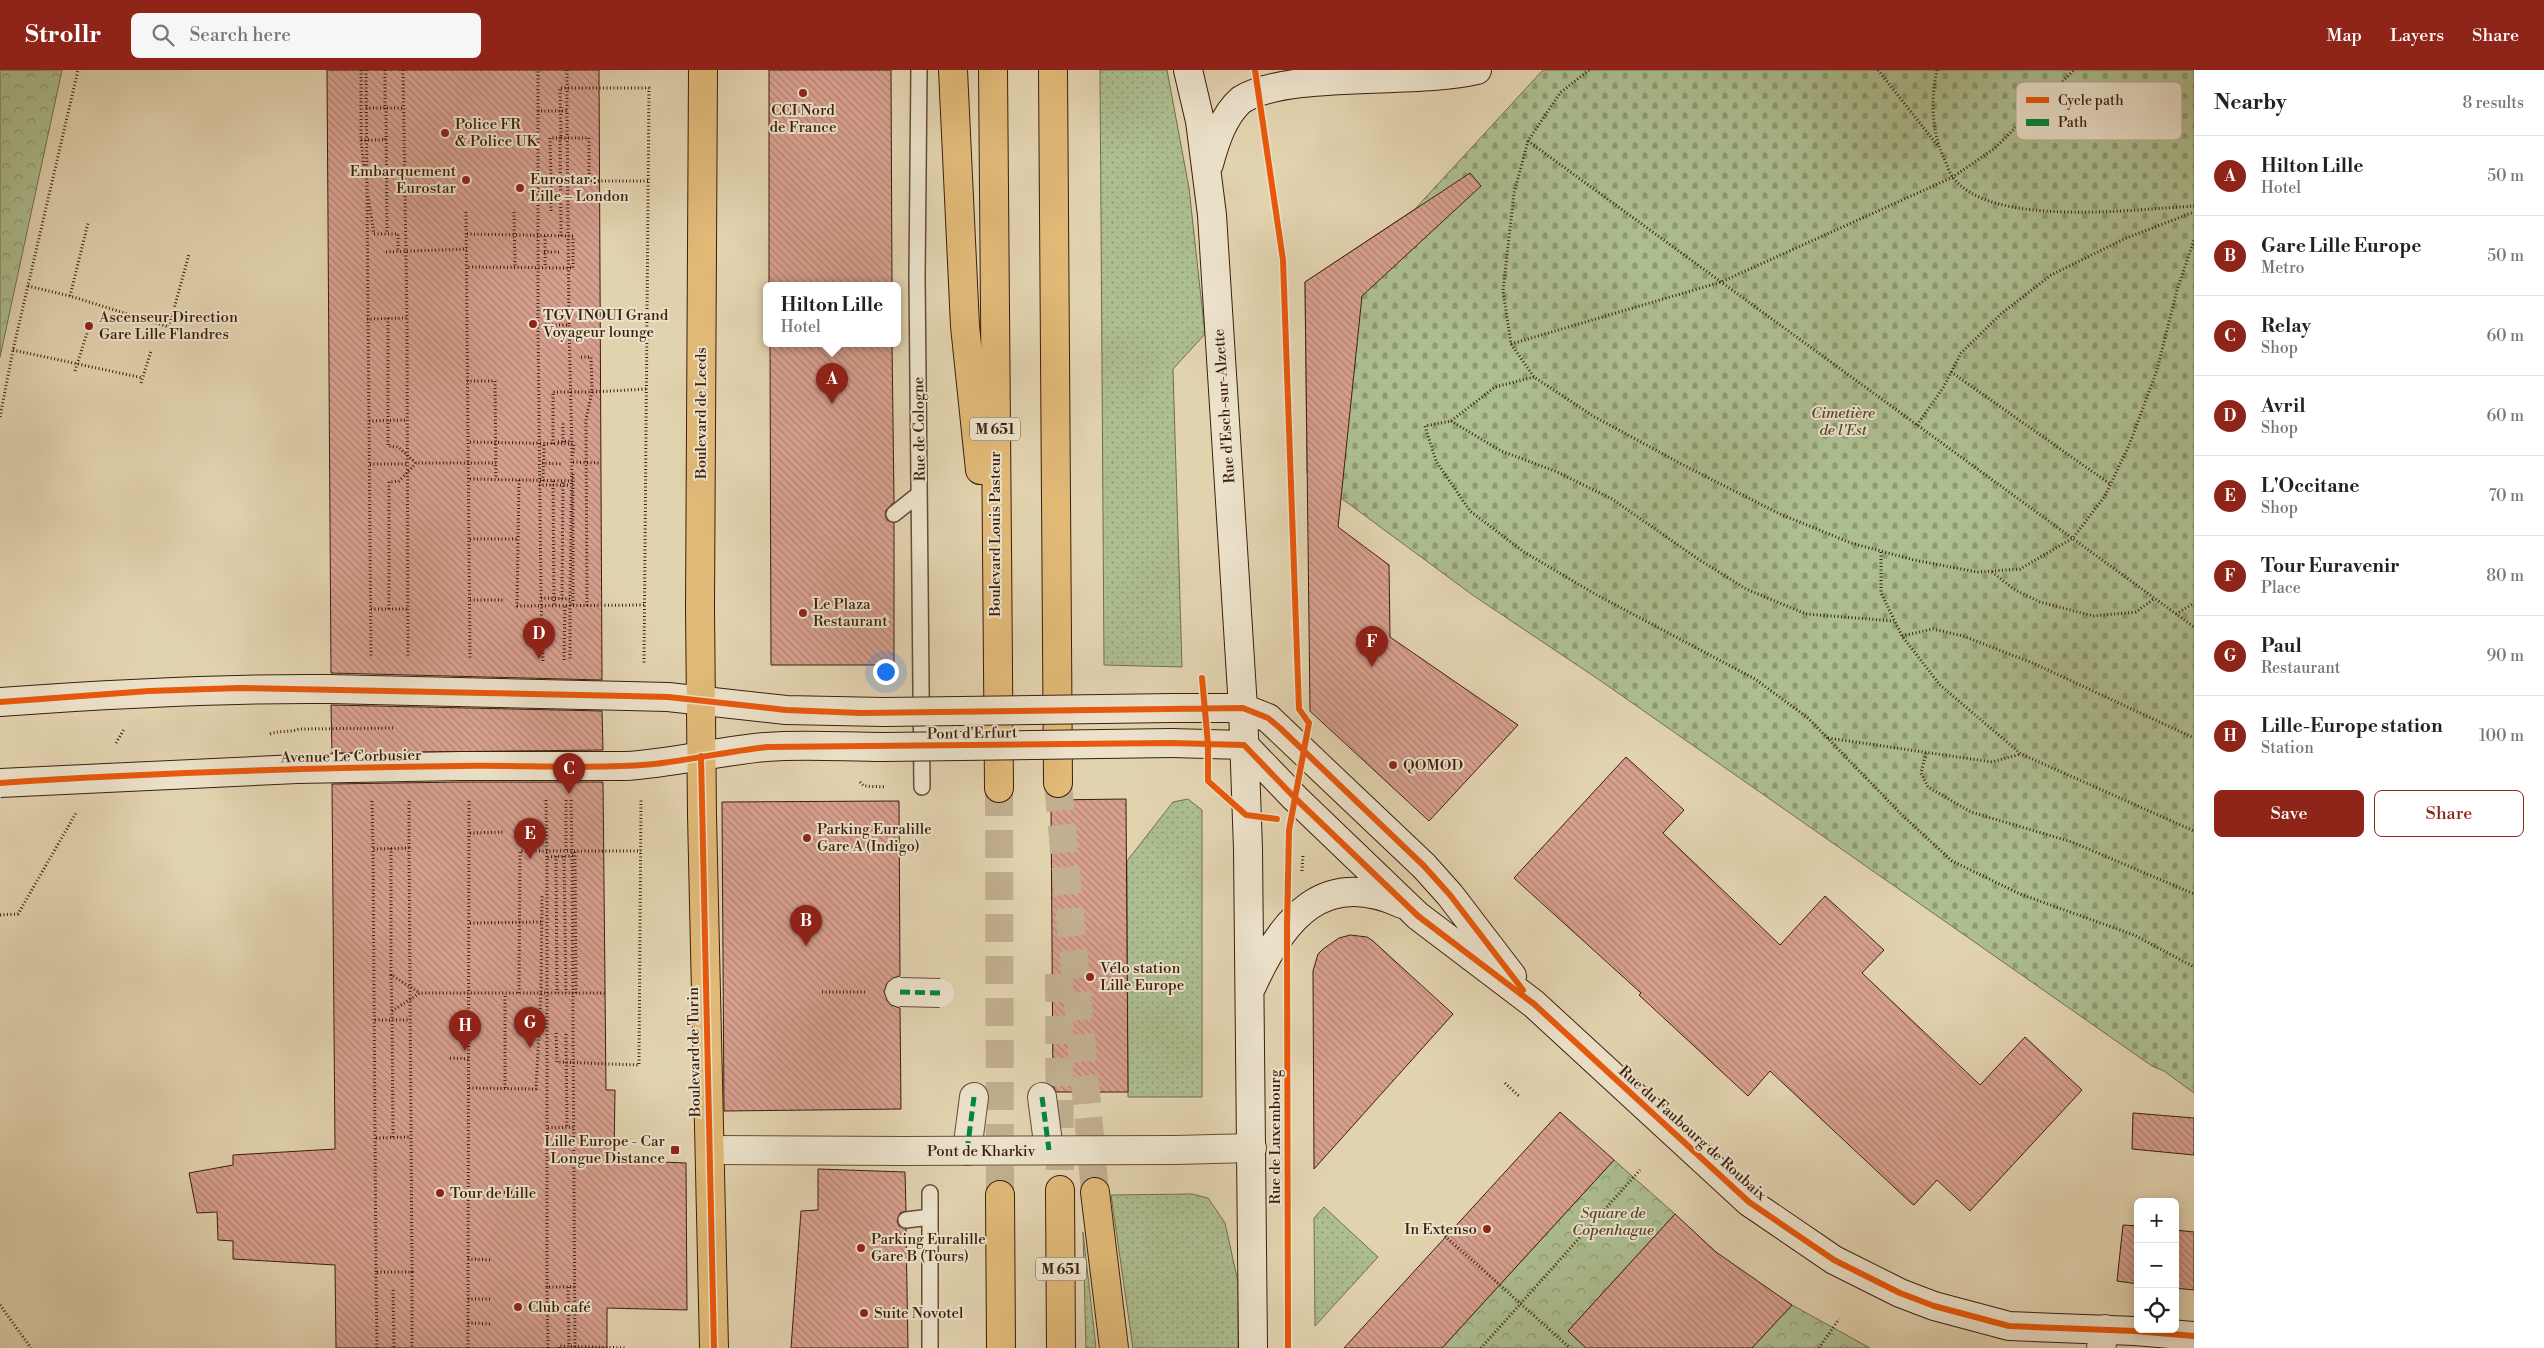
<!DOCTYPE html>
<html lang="en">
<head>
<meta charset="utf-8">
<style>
  body { margin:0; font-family:"Libre Bodoni",serif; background:#f6f6f6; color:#222 }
  .controls { position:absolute; right:15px; bottom:15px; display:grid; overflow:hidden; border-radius:8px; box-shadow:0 2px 12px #0003 }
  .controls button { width:45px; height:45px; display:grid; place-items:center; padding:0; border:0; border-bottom:1px solid #e0e0e0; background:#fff; color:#222; font:25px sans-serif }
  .you { position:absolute; left:885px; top:601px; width:18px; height:18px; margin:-12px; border:4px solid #fff; border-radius:50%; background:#1a73e8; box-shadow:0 0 0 8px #1a73e833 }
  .badge { display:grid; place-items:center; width:32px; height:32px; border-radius:50%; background:#8f2418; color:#fff; font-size:16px; font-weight:700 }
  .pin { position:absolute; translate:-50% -41px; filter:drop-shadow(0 1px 2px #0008) }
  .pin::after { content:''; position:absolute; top:26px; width:18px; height:15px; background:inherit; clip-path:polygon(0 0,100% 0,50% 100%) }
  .popup { position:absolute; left:763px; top:212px; width:138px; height:65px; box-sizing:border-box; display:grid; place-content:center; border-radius:8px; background:#fff; filter:drop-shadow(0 1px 4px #0005); font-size:16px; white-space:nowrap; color:#767676 }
  .popup b { font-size:19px; color:#222 }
  .popup::after { content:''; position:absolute; left:50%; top:100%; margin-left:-10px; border:10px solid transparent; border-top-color:#fff }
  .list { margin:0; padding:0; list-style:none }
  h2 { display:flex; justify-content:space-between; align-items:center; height:65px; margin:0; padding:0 20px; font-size:21px }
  h2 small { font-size:16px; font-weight:400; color:#767676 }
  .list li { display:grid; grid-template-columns:32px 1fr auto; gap:15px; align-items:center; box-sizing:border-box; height:80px; padding:0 20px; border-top:1px solid #e0e0e0 }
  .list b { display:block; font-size:19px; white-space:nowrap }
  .list p { margin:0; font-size:16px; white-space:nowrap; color:#767676 }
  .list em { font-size:16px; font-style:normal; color:#767676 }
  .actions { display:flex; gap:10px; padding:15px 20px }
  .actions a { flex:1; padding:11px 0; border:1px solid #8f2418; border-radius:8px; text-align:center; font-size:18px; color:#8f2418 }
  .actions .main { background:#8f2418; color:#fff }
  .icon { flex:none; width:28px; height:28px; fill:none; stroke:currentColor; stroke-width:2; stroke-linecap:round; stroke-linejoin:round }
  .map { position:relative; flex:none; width:2194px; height:1278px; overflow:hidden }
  header { display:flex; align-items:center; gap:30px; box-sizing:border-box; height:70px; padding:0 25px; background:#8f2418; color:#fff }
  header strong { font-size:24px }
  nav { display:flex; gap:28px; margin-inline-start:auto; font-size:18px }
  .search { width:350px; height:45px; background:#f6f6f6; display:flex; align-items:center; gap:12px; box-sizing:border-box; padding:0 18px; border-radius:8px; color:#767676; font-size:19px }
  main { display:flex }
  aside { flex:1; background:#fff }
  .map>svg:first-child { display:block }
  .grass { fill:url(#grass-dots); stroke:#746e4e }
  .cemetery { fill:url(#cemetery-stones); stroke:#746e4e }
  .park { fill:url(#park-crowns); stroke:#746e4e }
  .building { fill:url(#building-back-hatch); stroke:#3c1e0d }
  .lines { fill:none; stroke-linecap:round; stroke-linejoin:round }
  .highway-tunnel { stroke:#c1af8f; stroke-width:28; stroke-dasharray:28 14; stroke-linecap:butt }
  .lane-casing { stroke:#664b36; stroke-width:18 }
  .street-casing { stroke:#664b36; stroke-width:30 }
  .secondary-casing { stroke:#3c1e0d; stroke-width:30 }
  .primary-casing { stroke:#3c1e0d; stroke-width:30 }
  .highway-casing { stroke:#3c1e0d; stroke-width:30 }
  .path { stroke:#3c1e0d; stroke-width:3; stroke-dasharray:1 2.5; stroke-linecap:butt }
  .lane { stroke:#ece2cb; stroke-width:15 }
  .street { stroke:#ece2cb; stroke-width:28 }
  .secondary { stroke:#ece2cb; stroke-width:28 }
  .primary { stroke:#e1ba78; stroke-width:28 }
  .highway { stroke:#e1ba78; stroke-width:28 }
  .street-bridge-casing { stroke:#664b36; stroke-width:30; stroke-linecap:butt }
  .secondary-bridge-casing { stroke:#3c1e0d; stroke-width:30; stroke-linecap:butt }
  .street-bridge { stroke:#ece2cb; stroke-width:28 }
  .secondary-bridge { stroke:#ece2cb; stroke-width:28 }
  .quiet { stroke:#00873e; stroke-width:5; stroke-dasharray:10 5; stroke-linecap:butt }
  .cycleway-casing { stroke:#ece2cb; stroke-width:9 }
  .cycleway { stroke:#e8590c; stroke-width:6 }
  .poi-dot { fill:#8f2418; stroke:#ece2cb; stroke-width:2 }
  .labels { text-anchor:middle; stroke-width:4; stroke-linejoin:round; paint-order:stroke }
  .shield { fill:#ece2cb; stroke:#715946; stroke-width:1 }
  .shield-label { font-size:14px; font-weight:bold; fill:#3c1e0d }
  .poi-label { font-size:15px; fill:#3c1e0d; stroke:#ece2cb; text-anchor:start }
  .street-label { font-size:15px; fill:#3c1e0d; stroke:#ece2cb }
  .park-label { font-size:15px; font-style:italic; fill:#58462e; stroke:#ece2cb }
  .key { fill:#ece2cb; stroke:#b7a792; stroke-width:1 }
  .key-label { font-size:14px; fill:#3c1e0d }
</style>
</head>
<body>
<header>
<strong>Strollr</strong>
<div class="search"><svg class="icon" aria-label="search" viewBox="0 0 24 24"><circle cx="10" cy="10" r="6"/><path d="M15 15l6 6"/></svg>Search here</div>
<nav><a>Map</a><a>Layers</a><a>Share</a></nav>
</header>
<main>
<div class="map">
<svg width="2194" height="1278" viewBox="0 0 2194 1278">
  <defs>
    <pattern id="grass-dots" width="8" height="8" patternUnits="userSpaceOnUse" patternTransform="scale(1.25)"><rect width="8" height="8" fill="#adbe90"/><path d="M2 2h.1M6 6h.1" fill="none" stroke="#8e9a74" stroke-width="1.8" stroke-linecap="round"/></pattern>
    <pattern id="cemetery-stones" width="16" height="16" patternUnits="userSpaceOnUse" patternTransform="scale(1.25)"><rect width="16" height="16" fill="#adbe90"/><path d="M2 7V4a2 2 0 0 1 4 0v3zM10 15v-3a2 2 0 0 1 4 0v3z" fill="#8e9a74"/></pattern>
    <pattern id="park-crowns" width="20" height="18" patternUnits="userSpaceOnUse" patternTransform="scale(1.25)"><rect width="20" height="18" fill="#adbe90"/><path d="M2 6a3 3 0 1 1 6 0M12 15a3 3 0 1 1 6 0" fill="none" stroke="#8e9a74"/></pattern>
    <pattern id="building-back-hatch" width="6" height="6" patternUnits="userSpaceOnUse" patternTransform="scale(1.25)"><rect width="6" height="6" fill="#d8a08f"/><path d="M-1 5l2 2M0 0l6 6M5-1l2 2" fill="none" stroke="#b08273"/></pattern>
  </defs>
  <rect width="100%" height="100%" fill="#e2d3af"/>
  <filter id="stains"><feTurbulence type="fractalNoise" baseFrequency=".004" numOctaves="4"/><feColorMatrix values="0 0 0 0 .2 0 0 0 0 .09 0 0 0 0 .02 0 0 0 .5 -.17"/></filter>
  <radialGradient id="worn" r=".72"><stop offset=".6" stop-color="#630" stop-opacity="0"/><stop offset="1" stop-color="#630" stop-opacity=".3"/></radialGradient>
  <path class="grass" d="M1100,0h67l22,118 16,146 -32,35 9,298 -78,-2z
    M1188,729l14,11v287h-74l-1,-236 46,-59z
    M1192,1124l16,4 17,25 13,59v66h-105l-22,-153z
    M1324,1137l54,50 -63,69 -1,-108z
    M1083,1162l13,116h-10z"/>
  <path class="cemetery" d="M1543,0h651v1023l-30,-22 -12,-5 -554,-387 -124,-83 -167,-123 -2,-191 110,-73z"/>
  <path class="park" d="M0,0h62l-62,287z
    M1614,1090l61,54 -107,117 18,17h-144z
    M1792,1235l78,43h-118z"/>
  <path class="building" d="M327,0h272l3,610 -271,-7z
    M769,0h122l1,215h-123z
    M1470,103l11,13 -119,110 -24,231 51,38 1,72 128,88 -89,96 -119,-110 -5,-429z
    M770,273h122l2,159 -8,8 -1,5 2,5 7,3v142h-123z
    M331,635l271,6 1,39 -271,3z
    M1626,687l58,53 -21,23 117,112 45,-49 59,54 -22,23 118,112 45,-48 57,53 -112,121 -33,-31 -23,25 -3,-2 -141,-132 -22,25 -109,-101 2,-2 -127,-115z
    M461,712h142l3,308h9l-1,70 72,3 1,147 -80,-2v40h-271l-1,-83 -102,-6v-18l-15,-1 -1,-28 -20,1 -8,-40 44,-8v-10l102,-6 -3,-365z
    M1126,729l2,293h-72l-3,-6 -2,-286z
    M899,731l1,175 -7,2 -6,5 -3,9 3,8 4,5 9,3 1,101 -177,2 -2,-309z
    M1350,865l17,2 6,4 80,73 -139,155 -1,-198 5,-17 5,-5 16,-11z
    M1560,1042l54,48 -172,188h-98z
    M2133,1043l61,5v37l-62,-6z
    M818,1099l87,3 1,39 -6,2 -3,8 2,5 7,3 2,119h-117l10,-137 17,-1z
    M1675,1144l41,38 76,53 -40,43h-166l-18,-17z
    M2123,1155l15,1v58l-21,-3z
    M2175,1160l19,2v58l-19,-2z"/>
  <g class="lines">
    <path class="highway-tunnel" d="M1058,713l37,409
      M999,718l1,407
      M1059,904l1,216"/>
    <defs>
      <path id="lane" d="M919,0l-2,207 5,510
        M894,444l25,-20
        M930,1123v155
        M906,1150l24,-3"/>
      <path id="street" d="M1042,1027l7,53
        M710,1080l193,1
        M1175,1080l77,-2
        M967,1081l7,-54
        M2101,1278l4,-19"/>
      <path id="secondary" d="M1188,0l12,51 12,94 31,493 5,141 5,499
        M1209,94c6,-22 14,-48 32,-64 47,-30 175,-15 236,-30
        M627,626l41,1 118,13 98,2
        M0,632c110,-8 219,-14 329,-13
        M1172,638h71l25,10 156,148 26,29 62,81
        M1171,673l73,2
        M1244,675l51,53 123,118 116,88 215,198 85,58 66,33 34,13 75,20 126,5 59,5
        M626,696c47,-3 93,-15 140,-19 39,-3 79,0 118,0
        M1252,916c30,-66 71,-119 150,-82"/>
      <path id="primary" d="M703,0l-3,538 2,207 12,533"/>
      <path id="highway" d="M953,0l12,256 15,144
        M993,0l6,718
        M1053,0l5,713
        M1060,1120l1,158
        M1095,1122l19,156
        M1000,1125l1,153"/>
    </defs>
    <use href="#lane" class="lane-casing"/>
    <use href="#street" class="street-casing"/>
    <use href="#secondary" class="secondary-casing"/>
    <use href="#primary" class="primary-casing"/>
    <use href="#highway" class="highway-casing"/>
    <path class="path" d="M361,0v70l3,27
      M366,0l5,587
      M385,0v39
      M403,0l4,248 1,339
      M567,0v41
      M1589,0l-29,23 -32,48 -14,52 -11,98 8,53 23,33 59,39 92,50 95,48 71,29 63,17 63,12 43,-3 53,-31 32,-42 25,-53 27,-73 20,-80 17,-50
      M1878,0l60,76
      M1937,0c-6,28 -6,59 6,86 3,6 5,14 9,20 36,53 186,33 242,30
      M366,38h38
      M386,38l1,125
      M538,41v-41
      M560,67l1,99
      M561,68h28v43
      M361,70h24v-2
      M1528,71l666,486
      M551,111l-1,-43h11l-1,-50h89l-5,575
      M368,126l6,38h24v18
      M551,141v-30h98
      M466,142l4,447
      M514,142l1,55
      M467,164l106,2v32l-105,-1
      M545,166v31
      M386,182l81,-3
      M544,182h17
      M28,216l42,10 99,31 20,-73
      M70,226l18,-73
      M388,248v128l10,1 18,16h80
      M367,249l40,-1
      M538,255v-214h29l2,214
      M1511,274l210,-62 232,-105 42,-29 79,-78
      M13,280l130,28
      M581,287h10l1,35 55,-3
      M75,301l12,-38
      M1951,302l159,112
      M1534,307l-39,10 -44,34 -26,5 11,35 34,50 54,41 71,42 160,85 53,39 95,98 49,45 68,33 114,41 60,32
      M467,311h28l1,98
      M141,313l10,-32
      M0,347l13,-67 65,-280
      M369,351l37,-1
      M1451,351l50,30 54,20 57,28 86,60 48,30 60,25 88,7
      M1917,355l26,-37 18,-35 41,-40 49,-38 73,-36 70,-27
      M470,372l104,2 -1,11
      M558,372l12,-1
      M563,372v-19
      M553,374v-52h39l-6,27 1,187
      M573,392l28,1
      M542,393l19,1
      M370,394h37
      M573,404v131
      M470,409l102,2
      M519,410l-2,126 128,-1
      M543,411l1,-37
      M553,411l1,125
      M539,415h31
      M470,469h48
      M1881,482v41l21,43 38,49 81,69 173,77
      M1992,502l23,18 25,12 53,14 43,-4 19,-14
      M541,528l-3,-273h31l3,127 -2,147
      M562,529l1,-118
      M470,530h35
      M371,539h37
      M389,539v-127l10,-1 17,-18
      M2176,544l18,-11
      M1902,566l31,-7 30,7 72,28 159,74
      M564,590l1,-54
      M543,591l-2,-63 29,1v62
      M270,664c11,-4 18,-1 29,-5l96,-1
      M1828,668l164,24 29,-8
      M116,673l8,-14
      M1926,683l-5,20 7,14 43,25 101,30 122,52
      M860,712l4,4 22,1
      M546,730l1,57
      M566,730v52
      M571,730l1,56
      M372,731l1,48
      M409,731v47
      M470,763l35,-1
      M391,778v127l29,18
      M575,782l1,141
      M556,786l1,137
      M564,786l2,137
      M1302,801l1,-16
      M0,845l18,-1 58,-101
      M470,853l71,-1
      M391,905l1,36
      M822,922h44
      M519,923l1,-142h121
      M375,950h35
      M556,963l1,29 82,3 2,-265
      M566,964l1,93
      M450,988l19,1
      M1505,1013l15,14
      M469,1018l67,1 5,-96 1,-99
      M505,1018v-94
      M548,1058l27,-1
      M393,1067l-1,-126 28,-18h185
      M376,1068l35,-1
      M469,1121l47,2
      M1445,1166l125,112
      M468,1189l23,1
      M376,1202l-3,-423 36,-1 3,424
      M547,1217v-430l25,-1 3,492
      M568,1217l1,60
      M393,1220l1,58
      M468,1229h22
      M0,1235l31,43
      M468,1253l23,1
      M377,1278l-1,-76h36v76
      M468,1278l1,-548
      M548,1278l-1,-61h29
      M559,1278v-2l68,2
      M1481,1278l159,-178
      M1819,1278l20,-29"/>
    <use href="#lane" class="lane"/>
    <use href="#street" class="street"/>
    <use href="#secondary" class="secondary"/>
    <use href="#primary" class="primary"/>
    <use href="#highway" class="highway"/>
    <defs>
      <path id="street-bridge" d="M900,922l40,1
        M903,1081l272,-1"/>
      <path id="secondary-bridge" d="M329,619l298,7
        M884,642l288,-4
        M884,677l287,-4
        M0,713l297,-14 164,-3h165"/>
    </defs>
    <use href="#street-bridge" class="street-bridge-casing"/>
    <use href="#secondary-bridge" class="secondary-bridge-casing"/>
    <use href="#street-bridge" class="street-bridge"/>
    <use href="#secondary-bridge" class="secondary-bridge"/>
    <path class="quiet" d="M900,922l40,1
      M1042,1027l7,53
      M967,1081l7,-54"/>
    <defs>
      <path id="cycleway" d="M1255,0l28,190 16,449 10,14 -20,107 -2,96 1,422
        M1202,608l6,66v37l38,34 31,4
        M0,632l149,-11 90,-3 388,8 41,1 118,13 75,3 382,-5 25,10 12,10 144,138 26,29 73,95
        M701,686l13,592
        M0,713c153,-11 307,-15 460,-17 60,-1 121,3 182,-1 42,-3 84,-14 126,-18l403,-4 73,2 51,53 123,118 116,88 215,198 85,58 66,33 34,13 75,20 126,5 59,5"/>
    </defs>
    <use href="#cycleway" class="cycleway-casing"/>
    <use href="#cycleway" class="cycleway"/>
  </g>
  <g class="poi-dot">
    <circle cx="803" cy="23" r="5"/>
    <circle cx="445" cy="63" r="5"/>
    <circle cx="466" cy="110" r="5"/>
    <circle cx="520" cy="118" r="5"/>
    <circle cx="533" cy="254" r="5"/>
    <circle cx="89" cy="256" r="5"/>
    <circle cx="803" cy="543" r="5"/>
    <circle cx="1393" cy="695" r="5"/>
    <circle cx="807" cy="768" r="5"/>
    <circle cx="1090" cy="907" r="5"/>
    <rect x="670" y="1075" width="10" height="10" rx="2.5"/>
    <circle cx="440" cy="1123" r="5"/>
    <circle cx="1487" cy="1159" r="5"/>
    <circle cx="861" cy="1178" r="5"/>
    <circle cx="518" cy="1237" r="5"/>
    <circle cx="864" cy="1243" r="5"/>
  </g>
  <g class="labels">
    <g class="shield">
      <rect x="970" y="347.5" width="50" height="23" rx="4"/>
      <rect x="1036" y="1187.5" width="50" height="23" rx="4"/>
    </g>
    <g class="shield-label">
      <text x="995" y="364">M 651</text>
      <text x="1061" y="1204">M 651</text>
    </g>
    <g class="poi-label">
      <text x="803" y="45" text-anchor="middle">CCI Nord<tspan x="803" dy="17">de France</tspan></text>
      <text x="455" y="59">Police FR<tspan x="455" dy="17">&amp; Police UK</tspan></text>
      <text x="456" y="106" text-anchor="end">Embarquement<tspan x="456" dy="17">Eurostar</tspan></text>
      <text x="530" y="114">Eurostar :<tspan x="530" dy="17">Lille – London</tspan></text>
      <text x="543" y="250">TGV INOUI Grand<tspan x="543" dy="17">Voyageur lounge</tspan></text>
      <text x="99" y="252">Ascenseur Direction<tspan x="99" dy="17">Gare Lille Flandres</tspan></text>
      <text x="813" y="539">Le Plaza<tspan x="813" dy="17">Restaurant</tspan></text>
      <text x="1403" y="700">QOMOD</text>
      <text x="817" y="764">Parking Euralille<tspan x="817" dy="17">Gare A (Indigo)</tspan></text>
      <text x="1100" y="903">Vélo station<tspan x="1100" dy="17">Lille Europe</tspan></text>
      <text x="665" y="1076" text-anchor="end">Lille Europe - Car<tspan x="665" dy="17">Longue Distance</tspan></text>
      <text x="450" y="1128">Tour de Lille</text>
      <text x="1477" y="1164" text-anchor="end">In Extenso</text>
      <text x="871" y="1174">Parking Euralille<tspan x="871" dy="17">Gare B (Tours)</tspan></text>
      <text x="528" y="1242">Club café</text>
      <text x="874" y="1248">Suite Novotel</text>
    </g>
    <g class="street-label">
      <text transform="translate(1224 336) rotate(-94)" y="5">Rue d'Esch-sur-Alzette</text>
      <text transform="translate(701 343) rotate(-90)" y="5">Boulevard de Leeds</text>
      <text transform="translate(919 359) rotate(-91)" y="5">Rue de Cologne</text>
      <text transform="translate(995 464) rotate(-90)" y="5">Boulevard Louis Pasteur</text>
      <text transform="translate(972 663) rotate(-1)" y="5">Pont d'Erfurt</text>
      <text transform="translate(351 686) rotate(-1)" y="5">Avenue Le Corbusier</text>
      <text transform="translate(694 982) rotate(-91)" y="5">Boulevard de Turin</text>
      <text transform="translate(1693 1063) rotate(42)" y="5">Rue du Faubourg de Roubaix</text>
      <text transform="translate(1275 1067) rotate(-90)" y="5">Rue de Luxembourg</text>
      <text x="981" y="1086">Pont de Kharkiv</text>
    </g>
    <g class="park-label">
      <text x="1843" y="348">Cimetière<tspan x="1843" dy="17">de l'Est</tspan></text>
      <text x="1613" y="1148">Square de<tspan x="1613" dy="17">Copenhague</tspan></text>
    </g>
  </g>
  <rect x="2016" y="12" width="166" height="58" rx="8" class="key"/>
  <rect x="2026" y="27" width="23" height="6" fill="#e8590c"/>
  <rect x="2026" y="49" width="23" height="7" fill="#00873e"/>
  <g class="key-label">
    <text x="2058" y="35">Cycle path</text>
    <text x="2058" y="57">Path</text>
  </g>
  <rect width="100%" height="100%" filter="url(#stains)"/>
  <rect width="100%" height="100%" fill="url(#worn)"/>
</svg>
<div class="controls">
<button>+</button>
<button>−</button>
<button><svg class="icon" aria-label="locate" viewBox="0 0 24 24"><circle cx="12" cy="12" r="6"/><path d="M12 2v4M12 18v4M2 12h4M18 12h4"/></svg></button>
</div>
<div class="you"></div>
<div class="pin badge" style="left:832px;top:334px">A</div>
<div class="popup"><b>Hilton Lille</b>Hotel</div>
<div class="pin badge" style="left:806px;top:876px">B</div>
<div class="pin badge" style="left:569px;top:724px">C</div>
<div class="pin badge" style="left:539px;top:589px">D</div>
<div class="pin badge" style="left:530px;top:789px">E</div>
<div class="pin badge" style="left:1372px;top:597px">F</div>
<div class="pin badge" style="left:530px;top:978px">G</div>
<div class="pin badge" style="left:465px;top:981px">H</div>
</div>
<aside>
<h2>Nearby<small>8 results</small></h2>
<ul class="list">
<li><span class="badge">A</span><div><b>Hilton Lille</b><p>Hotel</p></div><em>50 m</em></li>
<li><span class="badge">B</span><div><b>Gare Lille Europe</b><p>Metro</p></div><em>50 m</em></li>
<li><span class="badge">C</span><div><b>Relay</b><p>Shop</p></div><em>60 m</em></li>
<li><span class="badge">D</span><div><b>Avril</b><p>Shop</p></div><em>60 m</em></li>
<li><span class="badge">E</span><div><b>L'Occitane</b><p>Shop</p></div><em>70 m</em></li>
<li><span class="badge">F</span><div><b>Tour Euravenir</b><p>Place</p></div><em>80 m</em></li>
<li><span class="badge">G</span><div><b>Paul</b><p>Restaurant</p></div><em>90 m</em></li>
<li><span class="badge">H</span><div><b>Lille-Europe station</b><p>Station</p></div><em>100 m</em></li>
</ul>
<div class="actions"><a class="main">Save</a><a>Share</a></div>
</aside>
</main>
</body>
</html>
